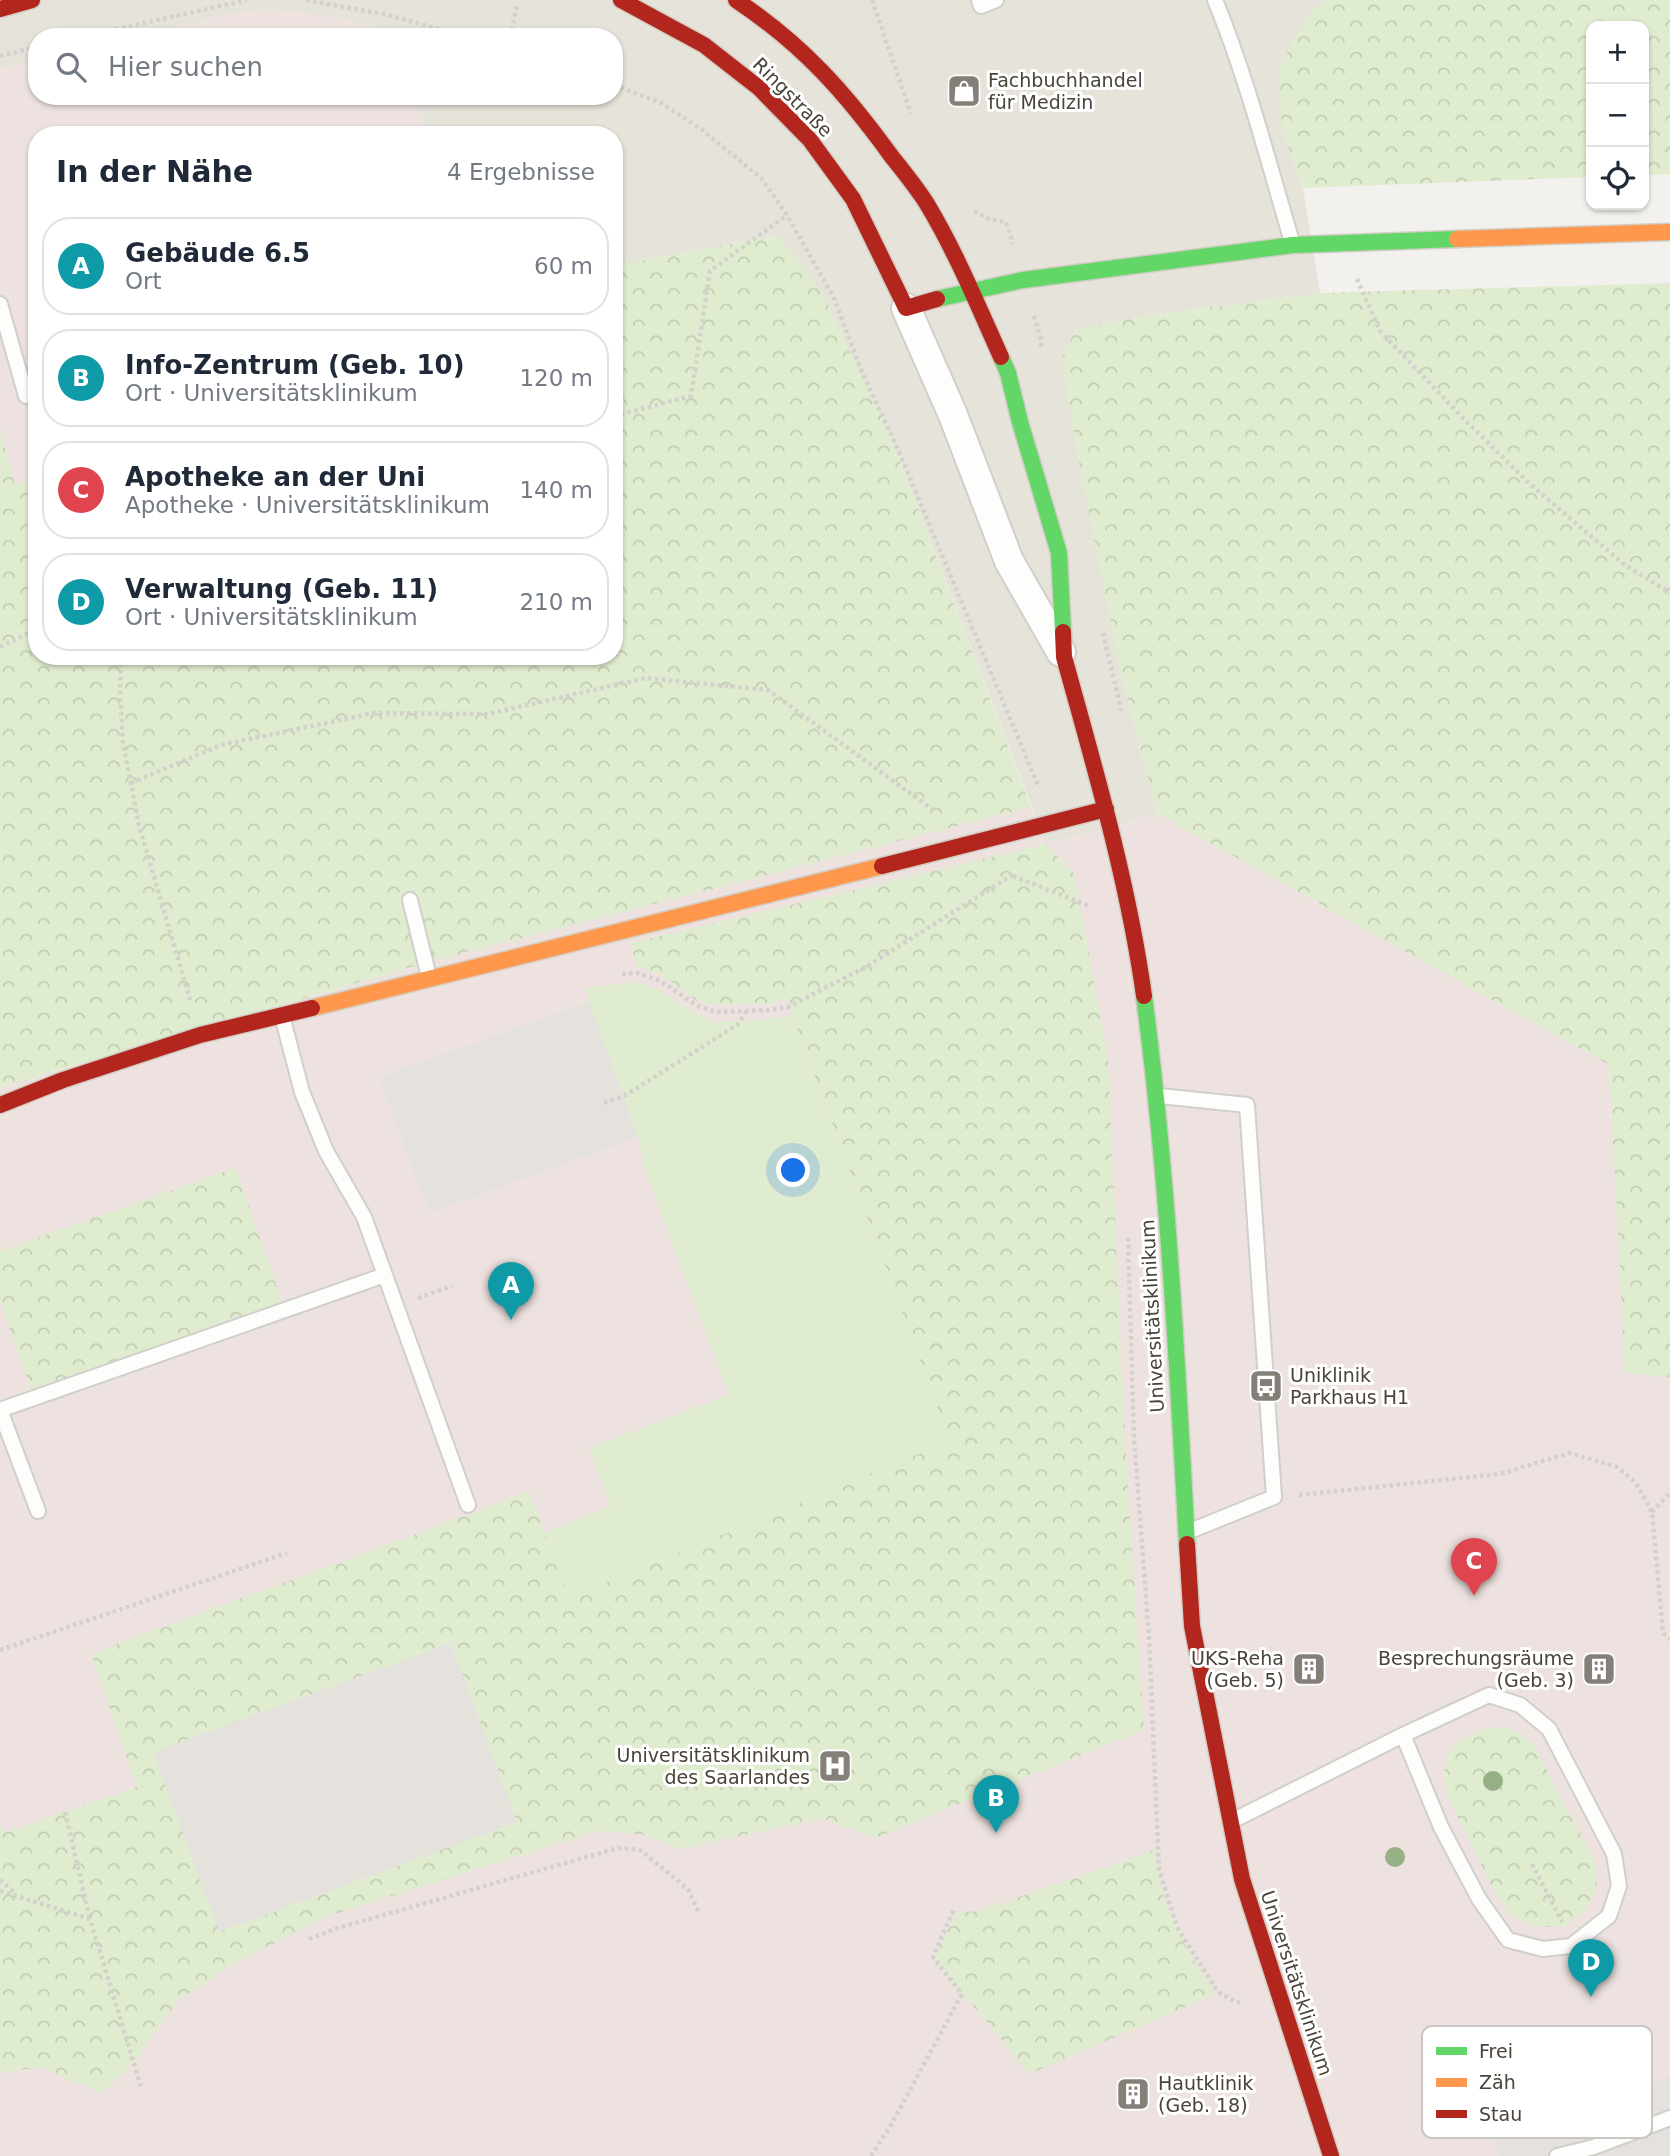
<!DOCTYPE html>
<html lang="de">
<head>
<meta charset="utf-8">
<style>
  body { margin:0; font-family:"DejaVu Sans",sans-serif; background:#f6f6f7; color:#1f2937 }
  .controls { position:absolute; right:21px; top:21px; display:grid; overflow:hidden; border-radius:14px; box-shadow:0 2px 5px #0004 }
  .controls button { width:63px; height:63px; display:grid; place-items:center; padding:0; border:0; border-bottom:2px solid #e0e1e3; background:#fff; color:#1f2937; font:35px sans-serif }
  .you { position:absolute; left:794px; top:1171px; width:24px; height:24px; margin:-18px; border:5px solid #fff; border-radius:50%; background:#1a73e8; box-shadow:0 0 0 10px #1a73e833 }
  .badge { display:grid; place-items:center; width:46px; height:46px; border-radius:50%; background:#111827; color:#fff; font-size:23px; font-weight:700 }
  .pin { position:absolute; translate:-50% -58px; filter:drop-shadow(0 2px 4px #0008) }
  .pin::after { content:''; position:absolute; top:37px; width:24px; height:21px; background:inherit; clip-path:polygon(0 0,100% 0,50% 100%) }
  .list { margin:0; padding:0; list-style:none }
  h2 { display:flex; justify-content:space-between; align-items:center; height:91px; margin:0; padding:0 28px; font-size:30px }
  h2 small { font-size:23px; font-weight:400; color:#747a83 }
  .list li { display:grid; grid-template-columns:46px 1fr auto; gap:21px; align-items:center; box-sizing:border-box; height:98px; margin:0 14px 14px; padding:0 14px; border:2px solid #e0e1e3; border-radius:28px }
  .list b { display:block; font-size:26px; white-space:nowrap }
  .list p { margin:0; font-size:23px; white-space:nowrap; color:#747a83 }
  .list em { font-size:23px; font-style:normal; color:#747a83 }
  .icon { flex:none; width:38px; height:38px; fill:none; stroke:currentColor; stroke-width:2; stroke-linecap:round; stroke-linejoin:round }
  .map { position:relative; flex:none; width:1670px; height:2156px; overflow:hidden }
  .search { position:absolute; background:#fff; box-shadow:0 2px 5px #0004; left:28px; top:28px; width:595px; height:77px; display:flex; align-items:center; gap:18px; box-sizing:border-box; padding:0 24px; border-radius:28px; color:#747a83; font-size:26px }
  .panel { position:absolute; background:#fff; box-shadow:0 2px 5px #0004; left:28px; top:126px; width:595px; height:539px; border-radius:28px }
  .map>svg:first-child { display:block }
  .residential { fill:#e6e3db }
  .medical { fill:#ede2df }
  .grass { fill:#e0eccf }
  .forest { fill:url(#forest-crowns) }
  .parking { fill:#e5e2de }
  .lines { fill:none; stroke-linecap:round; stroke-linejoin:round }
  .lane-casing { stroke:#d1cfcb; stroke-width:18 }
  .street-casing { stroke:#d1cfcb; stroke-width:32 }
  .fast-casing { stroke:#d2cec4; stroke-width:19 }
  .slow-casing { stroke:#d2cec4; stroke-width:19 }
  .jam-casing { stroke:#d2cec4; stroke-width:19 }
  .path { stroke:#d3d1cb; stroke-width:4.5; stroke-dasharray:3.5 3.5; stroke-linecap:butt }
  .lane { stroke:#fdfdfc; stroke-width:14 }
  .street { stroke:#fdfdfc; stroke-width:28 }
  .fast { stroke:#63d668; stroke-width:16 }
  .slow { stroke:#ff974d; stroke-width:16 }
  .jam { stroke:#b3261e; stroke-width:16 }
  .tree { fill:#96af84 }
  .labels { text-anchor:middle; stroke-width:6; stroke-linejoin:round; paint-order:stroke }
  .poi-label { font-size:19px; fill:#494339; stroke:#fff; text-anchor:start }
  .street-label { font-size:19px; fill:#494339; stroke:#fff }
  .key { fill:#fff; stroke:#c8c7c4; stroke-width:2 }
  .key-label { font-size:19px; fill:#494339 }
</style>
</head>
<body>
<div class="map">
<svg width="1670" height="2156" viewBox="0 0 1670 2156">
  <defs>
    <pattern id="forest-crowns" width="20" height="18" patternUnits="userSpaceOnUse" patternTransform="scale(1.75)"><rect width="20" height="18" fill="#e0eccf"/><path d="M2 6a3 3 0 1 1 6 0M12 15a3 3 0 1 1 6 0" fill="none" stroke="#c2ccb2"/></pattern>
  </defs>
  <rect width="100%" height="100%" fill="#f3f1ed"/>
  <path class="residential" d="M0,0h1327l-17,12 -28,118 21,58 17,105 -171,22 -30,351 39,148 -112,30 -156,-409 -111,-200 -165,31v-131h-188l-10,-39h198v-59h-213l-1,-2 -63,-17 -105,-5 -88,24h-107v25l-37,8z"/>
  <path class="medical" d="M268,10l35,2 34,6 64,17v2h-257l88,-24z
    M37,62v34h379l10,39h-389v344l-22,6 -15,-55v-360z
    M1031,807l15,37 112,-30 451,251 16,308 45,4v779h-1670v-1069l425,-124z"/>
  <path class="grass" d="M639,982l21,8 37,25 19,7 56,-3 19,-4 159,426 -381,157 -24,-66 66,-25 -22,-59 140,-53 -84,-225 -7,-33 -49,-135 -3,-14z"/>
  <path class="forest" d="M1327,0h343v174l-26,1v-149h-53v151l-288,11 -21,-58 -3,-63 31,-55z
    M779,235l45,62 66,138 141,372 -606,156 -425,124v-657l15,55 22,-6v177h577v-390z
    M1670,283v1094l-45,-4 -16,-308 -451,-251 -39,-148 -46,-235 -11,-73 14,-29 73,-14 171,-22z
    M1046,844l28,30 34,184 17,382 19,290 -269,108 -53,-20 -141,31 -40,-15 -43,-3 -270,85 -95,48 -56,37 -43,61 -32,31 -62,-26 -40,6v-250l4,10 133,-46 -46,-133c146,-55 293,-106 438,-163l40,107 381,-157 -164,-442 -17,5 -55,1 -17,-4 -37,-27 -24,-8 -5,-23z
    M235,1168l48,136 -251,89 -32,-92v-50z
    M1503,1727l17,5 14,13 61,117 2,25 -10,22 -22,17 -23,1 -17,-4 -15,-9 -17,-25 -47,-96 -2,-19 3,-18 14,-17 20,-10z
    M1155,1850c4,58 30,96 60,144l-185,80 -96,-115 22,-46 23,-2z"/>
  <path class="parking" d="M589,1002l49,135 -209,76 -50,-136z
    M451,1643l66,179 -298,110 -66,-180z
    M1670,2076v80h-172l-5,-19 117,-37z"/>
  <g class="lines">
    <defs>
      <path id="lane" d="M979,0l2,6 15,-6
        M1215,0c32,78 53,161 77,242
        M0,304l26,92
        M410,900l19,77
        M282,1016l20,76 24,59 38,66 104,288
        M1160,1096l87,9 27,392 -84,34
        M38,1511l-38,-101 385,-135
        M1230,1822l173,-87 86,-40 31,10 29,24 65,125 5,32 -10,30 -38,30 -28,3 -35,-9 -29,-41 -38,-72 -38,-92
        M1557,2156l37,-9 76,-29"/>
      <path id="street" d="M906,308l47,107 56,146 52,91"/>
      <path id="fast" d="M937,299l86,-19 270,-35 164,-6
        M1001,357l7,16 12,49 39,131 4,79
        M1144,996c24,182 33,365 43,548"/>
      <path id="slow" d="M1457,239l213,-7
        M312,1008l570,-142"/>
      <path id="jam" d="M621,0l83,45 55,43 51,52 43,59 53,109 31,-9
        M736,0c67,45 109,92 156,157 12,15 25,31 35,47 29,48 51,102 74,153
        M0,9l32,-9
        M1063,632l1,25c31,112 64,224 80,339
        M882,866l224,-57
        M0,1105l63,-25 137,-45 112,-27
        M1187,1544l5,82 50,253 89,277"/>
    </defs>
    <use href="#lane" class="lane-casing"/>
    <use href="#street" class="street-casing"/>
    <use href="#fast" class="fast-casing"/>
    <use href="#slow" class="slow-casing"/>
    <use href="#jam" class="jam-casing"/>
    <path class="path" d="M306,0l82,15 80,22
      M872,0l39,114
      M81,37l166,-37
      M510,37l7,-31
      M0,56l37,-9
      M614,85l47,18 40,26 61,50 25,36 47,83 27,72 39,84 139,334
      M974,211l15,8 17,3 7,22
      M1357,279l23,52 81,85 69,68 95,81 45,28
      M1034,316l7,23v9
      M614,416l77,-20 19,-125 77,-56
      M1103,633l19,80
      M0,647l37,-18
      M121,656l-1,33 3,55 16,81 51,175
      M131,783l90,-38 153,-32 114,1 158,-36 122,12 168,122
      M1013,876l76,30
      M622,974l16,-1 22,8 38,25 18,6 55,-2 17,-3 76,-39 150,-94
      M604,1103l20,-7 113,-71 9,-13
      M1128,1238l6,200 15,198 10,234 18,57 41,65 18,10 7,1
      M418,1298l34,-12
      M1299,1495l201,-21 70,-21 47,14 19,16 16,29 11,121 7,6
      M1652,1512l18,-19
      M0,1650l287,-97
      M65,1812l25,107
      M1532,1864l30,58
      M0,1880l15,13
      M0,1891l90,28 51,168
      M309,1939l29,-11 280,-80 22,2 48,39 10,22
      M871,2156l20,-31 71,-131 -29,-37 21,-48"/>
    <use href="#lane" class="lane"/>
    <use href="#street" class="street"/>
    <use href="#fast" class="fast"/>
    <use href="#slow" class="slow"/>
    <use href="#jam" class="jam"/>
  </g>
  <g class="tree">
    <circle cx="1493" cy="1781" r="10"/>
    <circle cx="1395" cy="1857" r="10"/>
  </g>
  <defs>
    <symbol id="shop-square" viewBox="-11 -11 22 22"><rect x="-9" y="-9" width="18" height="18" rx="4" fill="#848078" stroke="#fff"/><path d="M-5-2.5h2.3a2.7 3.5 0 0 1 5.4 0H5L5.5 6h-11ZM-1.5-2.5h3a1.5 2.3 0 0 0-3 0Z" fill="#fff"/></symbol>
    <symbol id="bus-square" viewBox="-11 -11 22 22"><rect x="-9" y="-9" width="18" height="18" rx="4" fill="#848078" stroke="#fff"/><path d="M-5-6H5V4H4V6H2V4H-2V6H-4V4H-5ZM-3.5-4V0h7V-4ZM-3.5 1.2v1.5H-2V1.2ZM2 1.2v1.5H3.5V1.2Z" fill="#fff"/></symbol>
    <symbol id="building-square" viewBox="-11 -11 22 22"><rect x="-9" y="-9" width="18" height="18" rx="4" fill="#848078" stroke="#fff"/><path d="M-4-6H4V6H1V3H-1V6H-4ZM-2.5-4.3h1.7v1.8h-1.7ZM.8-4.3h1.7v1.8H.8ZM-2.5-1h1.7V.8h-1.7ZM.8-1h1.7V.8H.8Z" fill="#fff"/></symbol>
    <symbol id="hospital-square" viewBox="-11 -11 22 22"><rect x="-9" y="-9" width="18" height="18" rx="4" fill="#848078" stroke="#fff"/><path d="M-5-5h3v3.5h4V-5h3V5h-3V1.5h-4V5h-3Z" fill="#fff"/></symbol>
  </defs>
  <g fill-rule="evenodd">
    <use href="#shop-square" x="945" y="72" width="38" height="38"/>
    <use href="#bus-square" x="1247" y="1367" width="38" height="38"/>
    <use href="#building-square" x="1290" y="1650" width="38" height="38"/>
    <use href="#building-square" x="1580" y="1650" width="38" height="38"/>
    <use href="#hospital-square" x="816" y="1747" width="38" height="38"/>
    <use href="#building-square" x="1114" y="2075" width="38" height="38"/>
  </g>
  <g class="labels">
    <g class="poi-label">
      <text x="988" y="87">Fachbuchhandel<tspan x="988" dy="22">für Medizin</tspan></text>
      <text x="1290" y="1382">Uniklinik<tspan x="1290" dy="22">Parkhaus H1</tspan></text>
      <text x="1284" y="1665" text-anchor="end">UKS-Reha<tspan x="1284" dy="22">(Geb. 5)</tspan></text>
      <text x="1574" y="1665" text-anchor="end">Besprechungsräume<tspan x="1574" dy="22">(Geb. 3)</tspan></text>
      <text x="810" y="1762" text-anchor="end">Universitätsklinikum<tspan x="810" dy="22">des Saarlandes</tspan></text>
      <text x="1158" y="2090">Hautklinik<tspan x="1158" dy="22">(Geb. 18)</tspan></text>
    </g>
    <g class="street-label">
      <text transform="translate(793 97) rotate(45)" y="7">Ringstraße</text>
      <text transform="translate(1152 1316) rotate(-93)" y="7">Universitätsklinikum</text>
      <text transform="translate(1297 1983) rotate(72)" y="7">Universitätsklinikum</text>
    </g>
  </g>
  <rect x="1422" y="2026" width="230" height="112" rx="10" class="key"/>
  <rect x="1436" y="2047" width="31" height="8" fill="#63d668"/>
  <rect x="1436" y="2078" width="31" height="9" fill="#ff974d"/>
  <rect x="1436" y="2110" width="31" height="8" fill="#b3261e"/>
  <g class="key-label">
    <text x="1479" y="2058">Frei</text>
    <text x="1479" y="2089">Zäh</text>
    <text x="1479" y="2121">Stau</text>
  </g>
</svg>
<div class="controls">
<button>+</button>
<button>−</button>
<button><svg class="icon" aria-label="locate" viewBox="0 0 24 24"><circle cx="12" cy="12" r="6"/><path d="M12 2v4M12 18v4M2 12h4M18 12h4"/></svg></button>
</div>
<div class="you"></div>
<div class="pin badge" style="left:511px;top:1320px;background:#0f9aa8">A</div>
<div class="pin badge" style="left:996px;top:1833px;background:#0f9aa8">B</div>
<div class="pin badge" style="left:1474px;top:1596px;background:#e0444e">C</div>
<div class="pin badge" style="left:1591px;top:1997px;background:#0f9aa8">D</div>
<div class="search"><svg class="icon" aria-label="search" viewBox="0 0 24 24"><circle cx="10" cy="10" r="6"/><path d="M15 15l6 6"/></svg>Hier suchen</div>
<section class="panel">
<h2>In der Nähe<small>4 Ergebnisse</small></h2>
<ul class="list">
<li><span class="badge" style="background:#0f9aa8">A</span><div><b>Gebäude 6.5</b><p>Ort</p></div><em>60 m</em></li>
<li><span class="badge" style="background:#0f9aa8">B</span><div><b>Info-Zentrum (Geb. 10)</b><p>Ort · Universitätsklinikum</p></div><em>120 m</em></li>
<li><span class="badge" style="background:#e0444e">C</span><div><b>Apotheke an der Uni</b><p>Apotheke · Universitätsklinikum</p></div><em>140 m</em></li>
<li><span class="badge" style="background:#0f9aa8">D</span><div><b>Verwaltung (Geb. 11)</b><p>Ort · Universitätsklinikum</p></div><em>210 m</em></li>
</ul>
</section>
</div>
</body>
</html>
